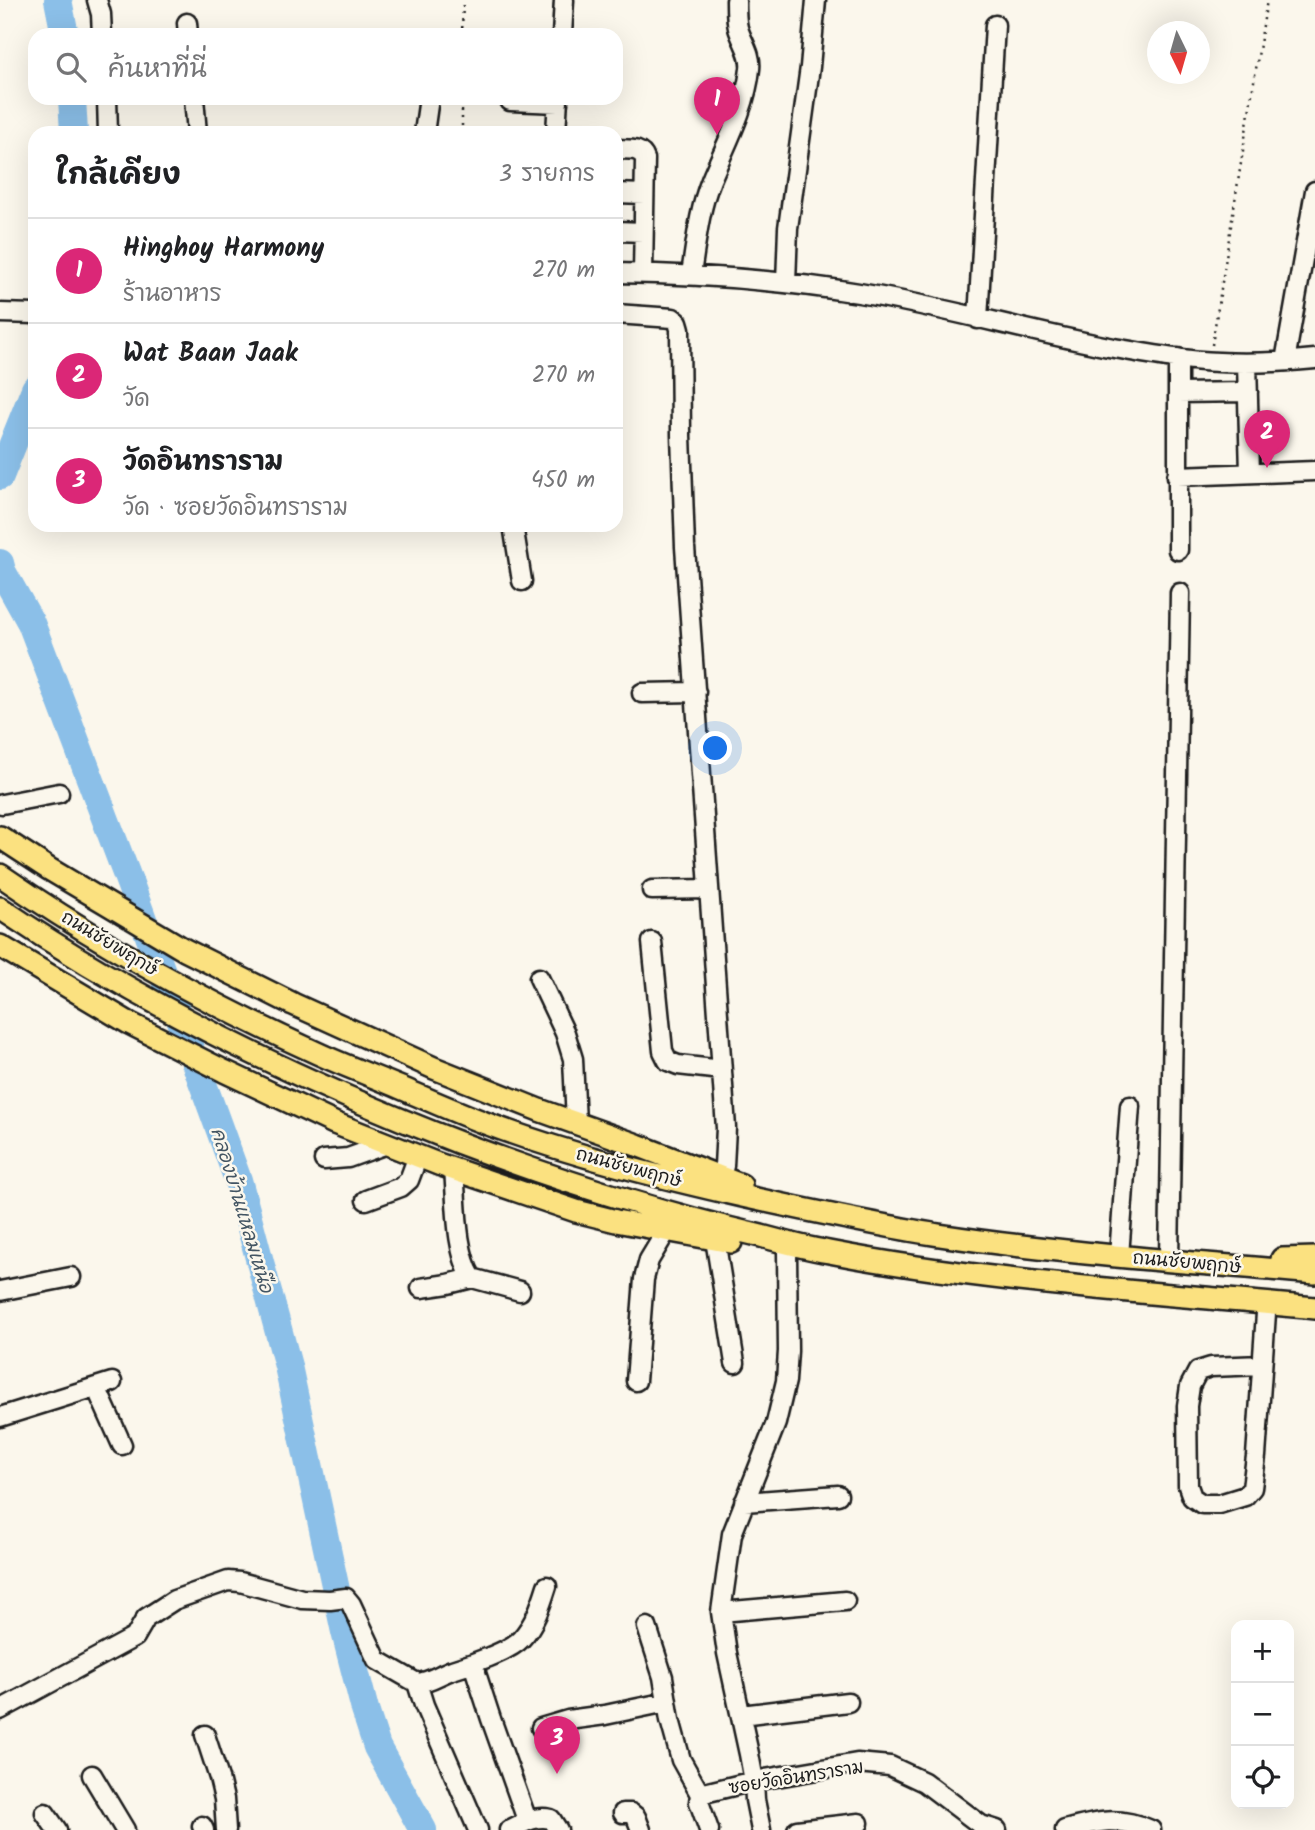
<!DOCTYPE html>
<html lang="th">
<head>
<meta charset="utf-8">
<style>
  body { margin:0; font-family:Kalam,"Playpen Sans Thai",sans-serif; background:#f6f6f6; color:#202124 }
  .controls { position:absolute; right:21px; bottom:21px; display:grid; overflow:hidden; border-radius:14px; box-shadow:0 7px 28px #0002 }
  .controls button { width:63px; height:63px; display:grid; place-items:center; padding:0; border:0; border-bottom:2px solid #e0e0e0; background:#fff; color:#202124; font:35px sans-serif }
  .compass { position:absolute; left:1147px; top:21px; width:63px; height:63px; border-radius:50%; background:#fff; box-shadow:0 7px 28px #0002; rotate:175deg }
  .you { position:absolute; left:716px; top:749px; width:24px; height:24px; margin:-18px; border:5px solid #fff; border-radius:50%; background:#1a73e8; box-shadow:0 0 0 10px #1a73e833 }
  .badge { display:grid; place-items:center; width:46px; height:46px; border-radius:50%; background:#db2777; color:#fff; font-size:23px; font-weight:700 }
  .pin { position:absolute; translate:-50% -58px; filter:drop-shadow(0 2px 4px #0008) }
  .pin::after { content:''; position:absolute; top:37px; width:24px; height:21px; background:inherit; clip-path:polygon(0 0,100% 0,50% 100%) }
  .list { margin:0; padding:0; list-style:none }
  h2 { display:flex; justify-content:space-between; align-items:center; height:91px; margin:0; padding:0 28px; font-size:30px }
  h2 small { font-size:23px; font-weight:400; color:#757577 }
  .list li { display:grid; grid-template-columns:46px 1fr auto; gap:21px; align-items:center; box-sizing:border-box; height:105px; padding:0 28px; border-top:2px solid #e0e0e0 }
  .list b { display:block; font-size:26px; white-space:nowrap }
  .list p { margin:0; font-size:23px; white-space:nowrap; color:#757577 }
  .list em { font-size:23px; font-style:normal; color:#757577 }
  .icon { flex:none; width:38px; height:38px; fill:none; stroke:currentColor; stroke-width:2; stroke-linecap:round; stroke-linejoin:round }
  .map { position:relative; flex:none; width:1315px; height:1830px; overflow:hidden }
  .search { position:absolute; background:#fff; box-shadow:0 7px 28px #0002; left:28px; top:28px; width:595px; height:77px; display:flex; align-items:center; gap:18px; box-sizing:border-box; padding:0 24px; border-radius:21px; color:#757577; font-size:26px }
  .panel { position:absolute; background:#fff; box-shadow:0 7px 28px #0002; left:28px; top:126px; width:595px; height:406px; border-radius:21px }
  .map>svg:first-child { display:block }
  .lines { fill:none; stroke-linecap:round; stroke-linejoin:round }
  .river { stroke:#8bbfe8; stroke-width:28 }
  .minor-casing { stroke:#1c1c1c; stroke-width:23 }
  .major-casing { stroke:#1c1c1c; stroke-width:26 }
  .path { stroke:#1c1c1c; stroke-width:2.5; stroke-dasharray:2 5; stroke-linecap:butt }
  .minor { stroke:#fbf7ec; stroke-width:18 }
  .major { stroke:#fbe180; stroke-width:21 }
  .labels { text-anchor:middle; stroke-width:5; stroke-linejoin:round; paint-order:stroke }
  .street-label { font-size:18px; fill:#1c1c1c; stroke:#fbf7ec }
  .water-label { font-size:19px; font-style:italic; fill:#435563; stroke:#fbf7ec }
</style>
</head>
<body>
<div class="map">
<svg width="1315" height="1830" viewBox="0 0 1315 1830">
  <rect width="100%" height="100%" fill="#fbf7ec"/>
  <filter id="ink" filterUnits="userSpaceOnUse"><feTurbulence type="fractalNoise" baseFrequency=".0143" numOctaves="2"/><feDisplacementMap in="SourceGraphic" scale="14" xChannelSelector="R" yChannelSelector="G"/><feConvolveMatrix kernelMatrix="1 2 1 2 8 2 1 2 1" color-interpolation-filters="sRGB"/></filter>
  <g filter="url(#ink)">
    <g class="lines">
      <path class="river" d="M58,0l7,35
        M72,98l2,35
        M0,476l35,-87
        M0,563l2,8 29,52 98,258 109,299 50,186 57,266 20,78 12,37 46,83"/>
      <defs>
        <path id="minor" d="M97,0l4,14 1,21
          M187,23l1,12
          M562,35l2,-35
          M107,98l1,35
          M194,98l3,35
          M510,101l48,2
          M424,133l5,-35
          M556,133l2,-35
          M616,149c12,1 25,-2 29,10l-2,114
          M616,193l28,1
          M616,231l27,1
          M616,273c82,1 163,7 243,20 86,14 170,39 255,55 35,6 70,13 105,14 32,2 64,0 96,-3
          M691,274c5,-31 8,-64 20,-94 15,-36 35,-72 39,-111 2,-15 -8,-27 -12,-41 -2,-8 -2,-18 -2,-27
          M786,283l2,-55 22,-161 6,-67
          M0,313l35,1
          M616,314l57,4 5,4 2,7 1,106 4,112 41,581 -2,38 -3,10
          M978,319l17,-294
          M1178,358v192
          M1285,361l30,-170
          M1247,363l3,110
          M1178,393l70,-1
          M1177,476l138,-5
          M513,525l9,56
          M642,693l54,-1
          M2,804l57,-11
          M652,890l57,-1
          M652,942l11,109 5,10 10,4 44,5
          M539,978l26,55 8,26 3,64
          M324,1160l24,-2 39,-14
          M454,1170c3,32 1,80 18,108l48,13
          M366,1200l35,-13 8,-7 9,-24
          M715,1239l20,124
          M1119,1256l11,-150
          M1169,1260l11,-667
          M421,1288l27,-4 24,-6
          M0,1291l71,-14
          M1262,1365l-51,2 -13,4 -8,15 -3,20 1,80 4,11 10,7h17l26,-8 7,-8 4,-32 10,-143
          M636,1381l8,-102 5,-19 18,-30
          M96,1387l26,58
          M0,1417l112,-35
          M744,1502l94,-7
          M721,1612l124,-11
          M647,1627l16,50 7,43 11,40 19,34 -1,8 10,28
          M476,1662v11l15,46 36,101
          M417,1683c13,-1 23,-9 35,-13 17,-5 58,-19 69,-31 14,-15 20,-34 26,-53
          M0,1710l135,-73 11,-19 28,-18 54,-19 12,1 62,17 28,1 16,-2 5,6 26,56 40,23 7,22 54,125
          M741,1715l107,-13
          M541,1728l27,-8 37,-5 62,-13
          M205,1735l14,43 5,21 2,31
          M92,1775l33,55
          M700,1794l54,-13 103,-18 33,3 34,16 57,43 16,5
          M45,1813l12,17
          M623,1813h8l5,4 5,13
          M202,1826l2,4
          M509,1830c14,-7 27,-15 42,-11l7,11
          M761,1830l-6,-30 -1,-19 -5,-27 -22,-101 -6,-41 11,-78 44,-111 10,-42 2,-30 -1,-99
          M797,1830l62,-7
          M1065,1830c32,-9 54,-14 86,0"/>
        <path id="major" d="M0,837l49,32 136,81 108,54 141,64 105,42 98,35 104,40
          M0,875c100,69 207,128 317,178 28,13 56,23 84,35 28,12 55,24 84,35 85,32 174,54 262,74 64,14 128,28 192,38 125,19 251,27 376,38
          M0,908c143,97 299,173 460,235 98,37 198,69 301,93 22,6 45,12 68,16 160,31 324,40 486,56
          M0,946l129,77 95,48 110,52 104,41 138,47 40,10 115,21
          M1282,1259l33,-1"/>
      </defs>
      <use href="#minor" class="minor-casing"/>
      <use href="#major" class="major-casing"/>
      <path class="path" d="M462,35l1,-35
        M462,133v-35
        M1212,345l55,-345"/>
      <use href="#minor" class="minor"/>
      <use href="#major" class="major"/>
    </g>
  </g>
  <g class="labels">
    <g class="street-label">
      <text transform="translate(110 943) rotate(31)" y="6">ถนนชัยพฤกษ์</text>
      <text transform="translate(629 1167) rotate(15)" y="6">ถนนชัยพฤกษ์</text>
      <text transform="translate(1187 1262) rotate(5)" y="6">ถนนชัยพฤกษ์</text>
      <text transform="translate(796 1777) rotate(-9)" y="6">ซอยวัดอินทราราม</text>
    </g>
    <g class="water-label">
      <text transform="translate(243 1210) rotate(73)" y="7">คลองบ้านแหลมเหนือ</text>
    </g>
  </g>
</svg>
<div class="controls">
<button>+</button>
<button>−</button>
<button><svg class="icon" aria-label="locate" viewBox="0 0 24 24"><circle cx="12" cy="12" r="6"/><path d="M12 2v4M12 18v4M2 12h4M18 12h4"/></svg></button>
</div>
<svg class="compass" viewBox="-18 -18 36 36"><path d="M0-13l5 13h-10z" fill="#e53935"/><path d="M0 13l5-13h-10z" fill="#757577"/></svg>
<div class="you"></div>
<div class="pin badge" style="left:717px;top:135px">1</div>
<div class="pin badge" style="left:1267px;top:468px">2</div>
<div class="pin badge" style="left:557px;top:1774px">3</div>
<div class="search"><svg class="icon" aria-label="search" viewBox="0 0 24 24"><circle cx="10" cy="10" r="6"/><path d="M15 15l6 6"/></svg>ค้นหาที่นี่</div>
<section class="panel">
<h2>ใกล้เคียง<small>3 รายการ</small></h2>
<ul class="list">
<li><span class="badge">1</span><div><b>Hinghoy Harmony</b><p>ร้านอาหาร</p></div><em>270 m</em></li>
<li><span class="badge">2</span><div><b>Wat Baan Jaak</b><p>วัด</p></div><em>270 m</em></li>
<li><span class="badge">3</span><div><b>วัดอินทราราม</b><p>วัด · ซอยวัดอินทราราม</p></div><em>450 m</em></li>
</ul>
</section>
</div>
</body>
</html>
